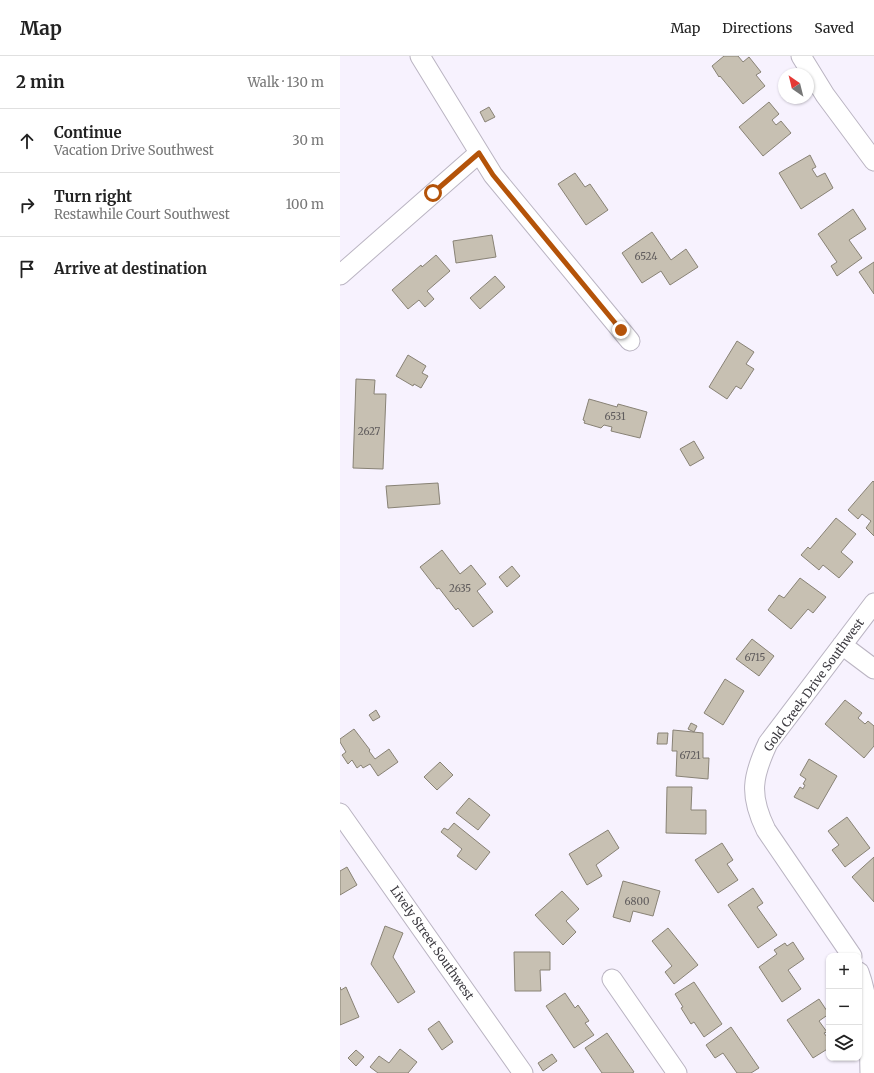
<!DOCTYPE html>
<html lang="en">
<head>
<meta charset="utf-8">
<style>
  body { margin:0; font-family:Merriweather,serif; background:#f6f6f6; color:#222 }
  .controls { position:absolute; right:12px; bottom:12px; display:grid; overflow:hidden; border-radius:8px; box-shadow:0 1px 3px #0004 }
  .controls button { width:36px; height:36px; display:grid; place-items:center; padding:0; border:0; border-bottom:1px solid #e0e0e0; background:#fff; color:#222; font:20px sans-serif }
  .compass { position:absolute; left:438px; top:12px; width:36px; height:36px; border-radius:50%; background:#fff; box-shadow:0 1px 3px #0004; rotate:325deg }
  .stop { position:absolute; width:12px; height:12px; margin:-9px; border:3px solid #b45309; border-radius:50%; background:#fff }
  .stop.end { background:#b45309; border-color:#fff; box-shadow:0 1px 4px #0008 }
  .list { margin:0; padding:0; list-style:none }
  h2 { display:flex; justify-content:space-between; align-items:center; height:52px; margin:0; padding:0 16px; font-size:17px }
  h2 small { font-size:13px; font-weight:400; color:#767676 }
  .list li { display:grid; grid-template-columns:26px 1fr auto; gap:12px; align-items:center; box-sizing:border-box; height:64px; padding:0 16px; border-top:1px solid #e0e0e0 }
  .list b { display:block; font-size:15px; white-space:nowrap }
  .list p { margin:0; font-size:13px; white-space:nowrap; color:#767676 }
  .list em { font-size:13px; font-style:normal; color:#767676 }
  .icon { flex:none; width:22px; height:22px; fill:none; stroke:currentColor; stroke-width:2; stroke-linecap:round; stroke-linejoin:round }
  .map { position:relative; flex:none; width:534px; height:1017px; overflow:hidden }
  header { display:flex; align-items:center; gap:24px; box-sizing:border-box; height:56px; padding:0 20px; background:#fff; border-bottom:1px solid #e0e0e0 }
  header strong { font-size:19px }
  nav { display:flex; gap:22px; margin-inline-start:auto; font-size:14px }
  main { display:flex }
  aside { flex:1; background:#fff }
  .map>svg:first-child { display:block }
  .building { fill:#c7c0b2; stroke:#888275 }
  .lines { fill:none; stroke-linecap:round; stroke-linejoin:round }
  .minor-casing { stroke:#bab4c2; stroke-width:21 }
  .minor { stroke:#fff; stroke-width:19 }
  .route { stroke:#b45309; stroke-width:5 }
  .labels { text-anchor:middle; stroke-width:3; stroke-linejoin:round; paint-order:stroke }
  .number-label { font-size:10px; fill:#605c5d }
  .street-label { font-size:12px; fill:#3d3b41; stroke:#fff }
</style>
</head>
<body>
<header>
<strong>Map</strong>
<nav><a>Map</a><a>Directions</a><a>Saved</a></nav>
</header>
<main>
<aside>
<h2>2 min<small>Walk · 130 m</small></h2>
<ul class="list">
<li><svg class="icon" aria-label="ahead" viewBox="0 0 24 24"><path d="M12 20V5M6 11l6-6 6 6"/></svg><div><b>Continue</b><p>Vacation Drive Southwest</p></div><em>30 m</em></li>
<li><svg class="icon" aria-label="right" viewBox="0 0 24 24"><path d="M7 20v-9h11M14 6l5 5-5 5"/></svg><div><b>Turn right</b><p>Restawhile Court Southwest</p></div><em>100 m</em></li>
<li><svg class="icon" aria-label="arrive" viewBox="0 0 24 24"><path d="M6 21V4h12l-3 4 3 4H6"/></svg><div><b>Arrive at destination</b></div></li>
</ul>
</aside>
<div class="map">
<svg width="534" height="1017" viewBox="0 0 534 1017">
  <rect width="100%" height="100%" fill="#f7f2fe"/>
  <path class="building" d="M384,0h14l5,6 6,-5 12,15 -5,3 9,11 -22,18 -23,-28 -1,1 -7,-11z
    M429,46l10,12 -7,6 4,5 5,-4 10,12 -28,23 -24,-29z
    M149,51l6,10 -10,5 -5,-10z
    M470,99l6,12 -4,2 5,8 8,-4 8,15 -32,21 -22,-36z
    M235,117l10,14 5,-3 18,26 -22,15 -28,-41z
    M513,153l13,20 -17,11 13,18 -25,18 -6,-10 6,-4 -19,-28z
    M312,176l19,28 15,-11 12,18 -28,18 -9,-14 -19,12 -20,-30z
    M152,179l4,22 -40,6 -3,-22z
    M96,199l14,16 -23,20 7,8 -9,8 -6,-7 -11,9 -16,-19 29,-25 1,2z
    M534,206v32l-15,-22z
    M155,220l10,11 -25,22 -10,-11z
    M397,285l17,11 -8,12 8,5 -13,20 -5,-3 -9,13 -18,-12z
    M68,299l18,11 -4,7 6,3 -7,12 -7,-4 -1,2 -17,-10z
    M16,323l19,1 -1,14h12l-3,75 -30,-1z
    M249,343l28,8 1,-3 29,8 -7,26 -29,-7 1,-4 -8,-2 -3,3 -17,-5 1,-2 -2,-1z
    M354,385l10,17 -14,8 -10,-17z
    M533,425l1,1v54l-8,-8 5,-7 -9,-7 -4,5 -10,-9z
    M98,427l2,21 -52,4 -2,-22z
    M496,462l20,16 -15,18 12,10 -14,16 -16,-13 -4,5 -18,-15 7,-8 2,2z
    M102,494l18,24 11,-9 15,19 -9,7 16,21 -20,15 -15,-19 -2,2 -17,-22 -2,1 -17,-22z
    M172,510l8,10 -13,11 -8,-10z
    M460,522l26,19 -13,16 -5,-4 -17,20 -23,-19 11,-15 5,3z
    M412,583l22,17 -15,20 -23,-17z
    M385,623l19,12 -21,34 -19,-12z
    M505,644l17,13 -4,5 7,6 3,-3 6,5v20l-10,12 -39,-34z
    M36,654l4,7 -7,4 -4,-6z
    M351,667l6,3 -3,6 -6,-3z
    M14,673l16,21 -1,1 6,8 14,-10 9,13 -20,14 -8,-12 -7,4 -2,-3 -4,3 -5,-8 -4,4 -6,-9 4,-3 -6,-10v-3z
    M333,674l30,3v25h6l-1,21 -32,-3 1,-25h-5z
    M318,677h10l-1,11h-10z
    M469,703l28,17 -19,33 -24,-12 6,-10 3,2 2,-4 -2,-1 3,-5 -6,-4z
    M100,706l13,13 -16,15 -13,-13z
    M327,731h25l-1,23h15v24l-40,-1z
    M129,742l21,17 -12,15 -22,-17z
    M507,761l23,31 -25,19 -13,-17 7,-5 -11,-14z
    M114,767l36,29 -14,18 -19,-14 5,-7 -21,-17 3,-4 4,2z
    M268,774l11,18 -23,17 6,11 -15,9 -18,-31z
    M382,787l11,17 -6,4 11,16 -20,13 -23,-33z
    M534,801v45l-22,-25z
    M7,811l10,18 -17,10v-24z
    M283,825l37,10 -7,25 -20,-5 -3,11 -17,-5z
    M413,832l10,15 -6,4 20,28 -19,13 -30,-43z
    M222,835l17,18 -13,12 10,11 -13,13 -28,-30z
    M45,870l18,7 -10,24 22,35 -17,11 -27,-39z
    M328,872l30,37 -24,19 -9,-12 7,-6 -20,-25z
    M453,886l11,17 -16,11 13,19 -19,13 -23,-35 18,-13 -3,-4 11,-7 2,3z
    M174,896h36v18h-10l1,21h-26z
    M354,926l28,42 -18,13 -10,-15 -3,2 -10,-16 2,-1 -8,-13z
    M0,931l1,3 5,-3 13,30 -19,8z
    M225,937l10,15 3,-3 11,16 -4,2 9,12 -20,13 -28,-42z
    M479,943l10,15 -10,7 8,11 -3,1 5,7v8l-16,10 -26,-38z
    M99,965l14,21 -11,8 -14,-21z
    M391,971l28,41 -8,5h-14l-14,-20 -8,5 -9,-13z
    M267,977l27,39 -2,1h-30l-17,-25z
    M60,993l17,13 -9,11h-30l-8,-6 9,-11 10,7z
    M16,994l8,7 -8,9 -8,-8z
    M212,998l5,7 -14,10 -5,-8z"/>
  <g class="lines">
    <defs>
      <path id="minor" d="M80,0l73,119 137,166
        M461,0l24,39 49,66
        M0,219l139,-122
        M502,589l32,24
        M0,757l183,260
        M512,900l-86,-126c-17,-35 -14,-53 2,-87l106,-140
        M519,916c12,33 10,67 11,101
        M272,923l65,94"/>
    </defs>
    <use href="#minor" class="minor-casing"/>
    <use href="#minor" class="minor"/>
  </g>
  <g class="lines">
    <path class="route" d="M93,137l46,-40 14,22 128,155"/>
  </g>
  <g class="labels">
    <g class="number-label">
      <text x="306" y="204">6524</text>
      <text x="275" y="364">6531</text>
      <text x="29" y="379">2627</text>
      <text x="120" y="536">2635</text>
      <text x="415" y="605">6715</text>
      <text x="350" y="703">6721</text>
      <text x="297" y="849">6800</text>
    </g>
    <g class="street-label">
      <text transform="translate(474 629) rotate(-54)" y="4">Gold Creek Drive Southwest</text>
      <text transform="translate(92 887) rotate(55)" y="4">Lively Street Southwest</text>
    </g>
  </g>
</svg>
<div class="controls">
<button>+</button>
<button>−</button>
<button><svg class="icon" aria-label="layers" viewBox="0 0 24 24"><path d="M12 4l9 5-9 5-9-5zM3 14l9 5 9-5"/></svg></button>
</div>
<svg class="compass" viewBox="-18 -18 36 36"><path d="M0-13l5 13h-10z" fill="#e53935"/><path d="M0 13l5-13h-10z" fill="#767676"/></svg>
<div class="stop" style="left:93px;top:137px"></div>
<div class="stop end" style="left:281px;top:274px"></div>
</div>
</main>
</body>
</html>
